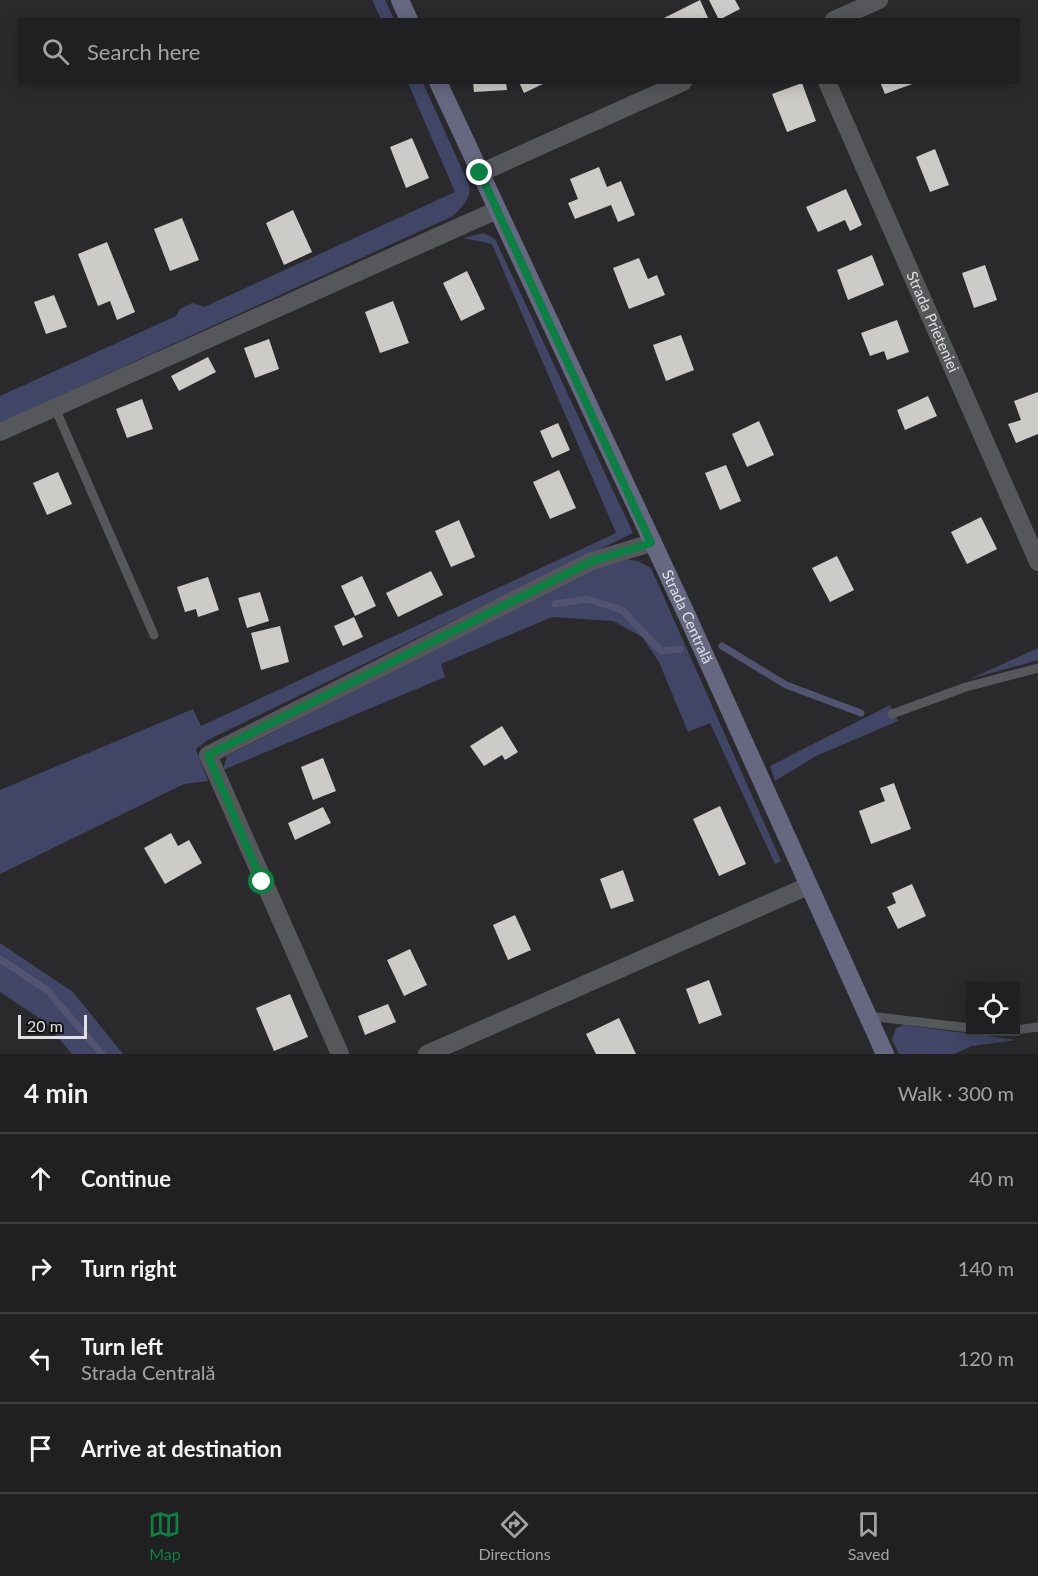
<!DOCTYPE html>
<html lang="en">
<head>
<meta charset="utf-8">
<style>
  body { margin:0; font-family:Lato,sans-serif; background:#28282a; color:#f1f3f6 }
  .controls { position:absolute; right:18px; bottom:18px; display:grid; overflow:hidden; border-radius:0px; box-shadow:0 3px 15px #0003 }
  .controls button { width:54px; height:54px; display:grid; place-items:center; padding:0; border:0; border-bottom:2px solid #3d3e40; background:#202022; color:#f1f3f6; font:30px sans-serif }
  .scale { position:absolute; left:18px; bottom:15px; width:69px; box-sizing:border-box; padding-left:6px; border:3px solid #e1e1e3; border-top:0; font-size:16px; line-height:21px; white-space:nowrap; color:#e1e1e3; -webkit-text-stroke:4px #131314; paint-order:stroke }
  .stop { position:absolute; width:18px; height:18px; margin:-14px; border:4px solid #0b8043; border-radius:50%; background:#fff }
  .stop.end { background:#0b8043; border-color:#fff; box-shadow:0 2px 6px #0008 }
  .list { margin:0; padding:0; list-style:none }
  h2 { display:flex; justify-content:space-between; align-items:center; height:78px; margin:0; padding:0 24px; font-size:26px }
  h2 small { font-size:20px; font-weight:400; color:#a2a3a5 }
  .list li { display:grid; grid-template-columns:39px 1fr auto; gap:18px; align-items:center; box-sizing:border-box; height:90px; padding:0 24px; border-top:2px solid #3d3e40 }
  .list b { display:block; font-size:22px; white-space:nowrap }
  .list p { margin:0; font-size:20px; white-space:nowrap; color:#a2a3a5 }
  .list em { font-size:20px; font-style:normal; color:#a2a3a5 }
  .icon { flex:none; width:33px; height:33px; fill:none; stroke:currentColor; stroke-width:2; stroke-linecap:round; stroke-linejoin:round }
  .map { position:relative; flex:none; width:1038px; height:1054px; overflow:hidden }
  .search { position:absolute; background:#202022; box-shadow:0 3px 15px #0003; left:18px; right:18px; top:18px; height:66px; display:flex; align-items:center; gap:15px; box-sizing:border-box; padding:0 21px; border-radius:0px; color:#a2a3a5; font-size:22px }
  .sheet { height:438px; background:#202022 }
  nav { display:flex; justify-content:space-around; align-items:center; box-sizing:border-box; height:84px; border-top:2px solid #3d3e40; background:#202022; font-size:16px; color:#a2a3a5 }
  nav a { display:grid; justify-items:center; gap:3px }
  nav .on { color:#0b8043 }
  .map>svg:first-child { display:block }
  .green { fill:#414667 }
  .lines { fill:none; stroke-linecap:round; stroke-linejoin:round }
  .stream { stroke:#525271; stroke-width:7 }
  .building { fill:#cccbc7 }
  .lane { stroke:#56575a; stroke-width:9 }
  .street { stroke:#56575a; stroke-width:18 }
  .secondary { stroke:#656880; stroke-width:18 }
  .route { stroke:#0b8043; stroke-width:8 }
  .labels { text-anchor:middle; stroke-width:6; stroke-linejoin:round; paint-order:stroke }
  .street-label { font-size:15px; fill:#e1e1e3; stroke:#131314 }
</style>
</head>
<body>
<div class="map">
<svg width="1038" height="1054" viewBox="0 0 1038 1054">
  <rect width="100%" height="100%" fill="#2a2a2d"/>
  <path class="green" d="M372,0h13l9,19h-13z
    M408,83h15l46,102c4,12 -8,23 -16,31l-453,207v-27l176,-80 4,-7 12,-6 12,4 251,-115z
    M484,233l11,6 138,294 -425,207 -12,9 12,32 -24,3 -184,90v-84l193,-81 8,17 415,-193 -124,-289 -28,-6z
    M623,559l15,2 13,7 130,293 -6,3 -65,-141 -22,9 -29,-70 -17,-25 -29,-16 -61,-4 -111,47 4,13 -222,93 4,-14 364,-187z
    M1038,648v12l-68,19z
    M890,705l8,16 -82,35 -41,25 -5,-15z
    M0,943l73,49 50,62h-51l-27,-32 -45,-30z
    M904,1025l113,15 -45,6 -18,8h-55l-7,-14 4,-12z"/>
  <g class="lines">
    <path class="stream" d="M555,604l32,-5 35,11 39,41 19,-2
      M722,646l64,39 75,28
      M0,959l48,32 54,63"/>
  </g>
  <path class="building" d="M700,0l9,20h-44l-1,-2z
    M709,0h26l5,9 -21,11z
    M473,82h33l1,8 -33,2z
    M519,82h28l-23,11z
    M880,82h35v1l-30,11z
    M802,83l14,38 -29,11 -15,-38z
    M412,138l17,40 -23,10 -16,-41z
    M935,149l14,36 -19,7 -14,-35z
    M599,167l8,20 14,-6 14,34 -17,7 -7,-17 -36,14 -7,-16 10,-4 -8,-20z
    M846,189l16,36 -12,6 -5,-11 -27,12 -12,-25z
    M293,210l19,42 -28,13 -18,-42z
    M182,218l17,42 -29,11 -16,-42z
    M107,242l28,70 -18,8 -7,-19 -12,5 -20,-52z
    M872,255l12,30 -36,15 -11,-30z
    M639,258l9,21 9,-4 8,20 -36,14 -16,-41z
    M985,265l12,35 -23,8 -12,-35z
    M467,271l18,38 -24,12 -18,-38z
    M54,295l13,32 -21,7 -12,-32z
    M393,301l16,42 -29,10 -15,-41z
    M897,320l12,32 -22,8 -3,-9 -14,5 -9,-23z
    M681,335l13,35 -28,11 -13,-36z
    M269,339l10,30 -24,9 -11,-30z
    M208,357l8,15 -37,19 -8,-15z
    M1038,392v42l-22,9 -8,-19 13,-4 -7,-19z
    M928,396l9,20 -32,14 -8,-20z
    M142,399l11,30 -26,9 -11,-29z
    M759,421l15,34 -27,12 -15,-33z
    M558,423l12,27 -18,8 -12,-27z
    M726,465l15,36 -21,9 -15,-37z
    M559,470l17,38 -26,11 -17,-37z
    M58,472l14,32 -25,11 -14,-32z
    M981,517l16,32 -30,15 -16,-32z
    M459,520l16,37 -24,10 -16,-36z
    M837,556l17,34 -24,12 -18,-34z
    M431,571l12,24 -45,22 -12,-24z
    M362,576l14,30 -21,10 -14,-30z
    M208,577l11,33 -21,7 -2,-8 -11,3 -8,-25z
    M260,592l9,29 -22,7 -9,-30z
    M354,617l9,20 -20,9 -9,-20z
    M280,626l9,36 -28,8 -10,-37z
    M502,726l16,26 -13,8 -3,-5 -18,11 -14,-20z
    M323,758l13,33 -23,9 -12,-33z
    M894,783l17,46 -40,15 -12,-33 26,-10 -5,-13z
    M720,806l26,58 -27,12 -26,-57z
    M323,807l8,16 -36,17 -7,-17z
    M171,833l7,13 11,-6 13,23 -37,21 -21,-36z
    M623,870l11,31 -23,8 -11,-30z
    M912,884l14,32 -28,13 -11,-22 9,-4 -4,-10z
    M515,915l16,35 -23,10 -15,-35z
    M410,949l17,36 -23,11 -17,-36z
    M709,980l13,35 -23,9 -13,-35z
    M290,994l18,43 -34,14 -18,-43z
    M388,1004l8,18 -31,13 -7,-19z
    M619,1018l17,36h-40l-10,-20z"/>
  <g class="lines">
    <path class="lane" d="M55,408l99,227
      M892,714l74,-27 72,-19
      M869,1016l101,12
      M1016,1030l22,-3"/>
    <g class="street">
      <path d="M834,20l45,-20"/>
      <path id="s1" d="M827,82l211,480"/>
      <path d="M480,173l203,-91"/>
      <path d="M0,432l497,-222"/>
      <path d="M340,1054l-132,-299 384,-194 59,-18"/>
      <path d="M427,1054l381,-168"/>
    </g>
    <g class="secondary">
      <path d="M400,0l9,20"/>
      <path id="s2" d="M438,82l251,538 196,434"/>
    </g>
  </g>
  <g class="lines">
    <path class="route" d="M262,882l-54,-127 384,-194 59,-18 -171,-370"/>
  </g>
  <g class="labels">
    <g class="street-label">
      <text dy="5" stroke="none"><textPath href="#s1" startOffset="262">Strada Prieteniei</textPath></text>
      <text dy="5" stroke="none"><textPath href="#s2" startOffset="590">Strada Centrală</textPath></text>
    </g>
  </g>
</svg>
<div class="controls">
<button><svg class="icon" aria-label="locate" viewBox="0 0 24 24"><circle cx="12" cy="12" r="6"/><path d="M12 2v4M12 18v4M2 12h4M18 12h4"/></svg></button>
</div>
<div class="scale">20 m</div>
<div class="stop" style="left:262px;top:882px"></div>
<div class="stop end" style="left:480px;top:173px"></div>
<div class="search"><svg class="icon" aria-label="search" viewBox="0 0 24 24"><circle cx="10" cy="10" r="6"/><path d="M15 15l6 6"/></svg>Search here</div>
</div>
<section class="sheet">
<h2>4 min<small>Walk · 300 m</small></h2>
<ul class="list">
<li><svg class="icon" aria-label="ahead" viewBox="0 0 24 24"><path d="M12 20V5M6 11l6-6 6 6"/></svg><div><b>Continue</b></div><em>40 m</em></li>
<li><svg class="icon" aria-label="right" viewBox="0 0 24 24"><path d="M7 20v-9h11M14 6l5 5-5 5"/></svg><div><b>Turn right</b></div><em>140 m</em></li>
<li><svg class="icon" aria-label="left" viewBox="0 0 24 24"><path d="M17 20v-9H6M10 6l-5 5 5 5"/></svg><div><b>Turn left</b><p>Strada Centrală</p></div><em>120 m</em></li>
<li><svg class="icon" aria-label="arrive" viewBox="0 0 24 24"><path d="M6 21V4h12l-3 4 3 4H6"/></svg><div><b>Arrive at destination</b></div></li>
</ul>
</section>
<nav>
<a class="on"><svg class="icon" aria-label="map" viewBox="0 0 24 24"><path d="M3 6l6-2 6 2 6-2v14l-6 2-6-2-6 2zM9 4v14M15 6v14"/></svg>Map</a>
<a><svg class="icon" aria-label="directions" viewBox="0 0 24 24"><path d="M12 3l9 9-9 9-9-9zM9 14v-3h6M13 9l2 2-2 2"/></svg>Directions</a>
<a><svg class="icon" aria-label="saved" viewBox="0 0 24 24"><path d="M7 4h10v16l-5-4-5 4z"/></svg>Saved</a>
</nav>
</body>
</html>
